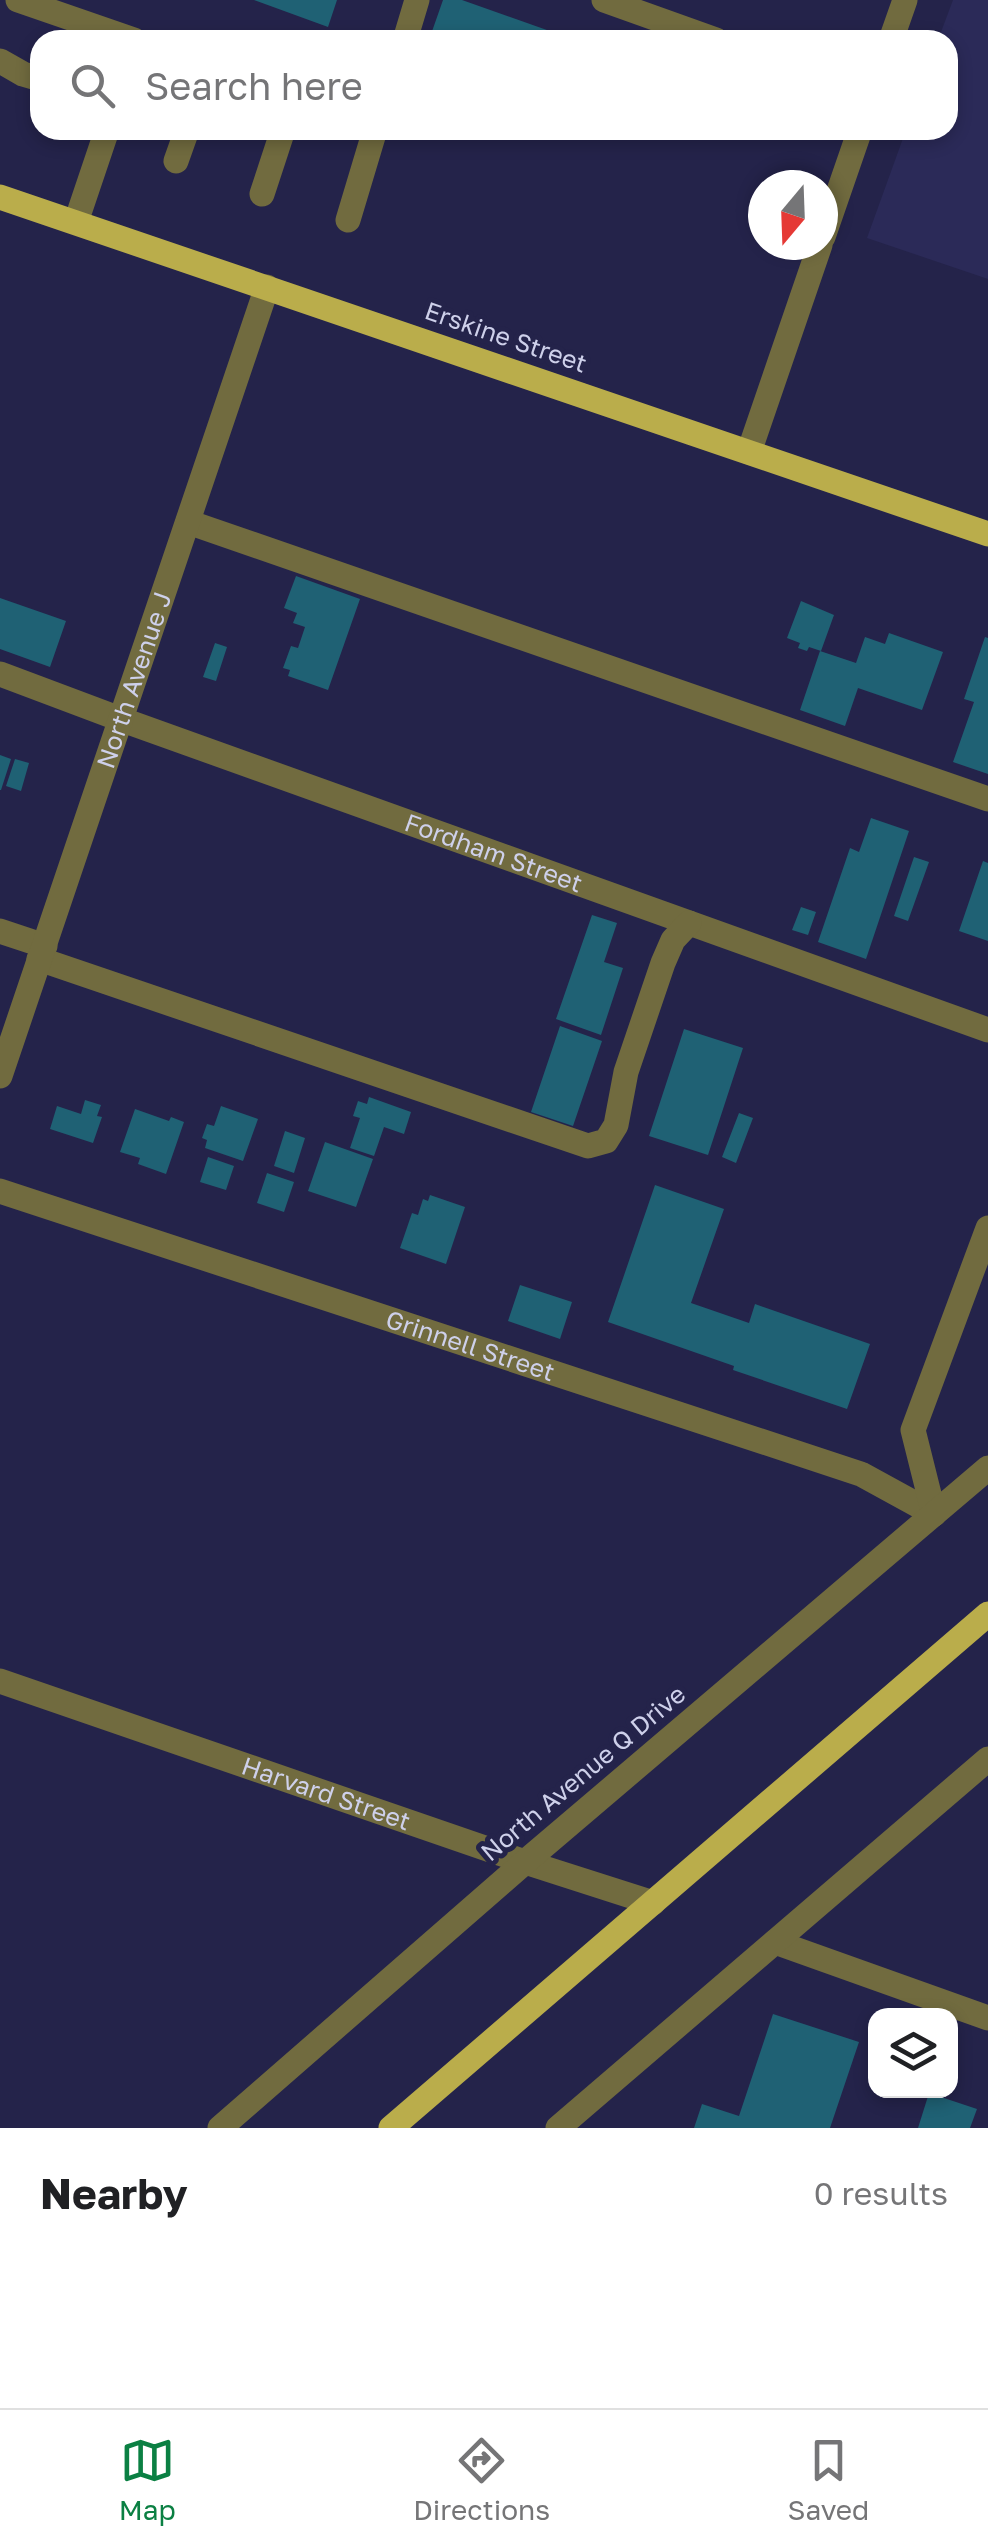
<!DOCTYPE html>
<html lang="en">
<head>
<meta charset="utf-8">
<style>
  body { margin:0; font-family:"Golos Text",sans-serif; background:#f2f2f2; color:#202124 }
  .controls { position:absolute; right:30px; bottom:30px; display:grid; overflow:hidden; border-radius:20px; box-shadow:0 5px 15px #0003 }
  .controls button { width:90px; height:90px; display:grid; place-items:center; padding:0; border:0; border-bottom:2px solid #e0e0e0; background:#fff; color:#202124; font:50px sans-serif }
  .compass { position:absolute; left:748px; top:170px; width:90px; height:90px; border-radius:50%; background:#fff; box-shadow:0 5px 15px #0003; rotate:199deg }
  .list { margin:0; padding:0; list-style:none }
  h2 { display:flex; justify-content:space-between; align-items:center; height:130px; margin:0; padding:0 40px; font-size:42px }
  h2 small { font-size:32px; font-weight:400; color:#757577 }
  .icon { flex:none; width:55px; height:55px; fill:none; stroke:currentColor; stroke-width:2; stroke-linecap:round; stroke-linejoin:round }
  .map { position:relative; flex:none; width:988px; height:2128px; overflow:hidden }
  .search { position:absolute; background:#fff; box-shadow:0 5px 15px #0003; left:30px; right:30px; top:30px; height:110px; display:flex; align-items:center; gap:25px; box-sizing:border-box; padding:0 35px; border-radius:30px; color:#757577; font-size:38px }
  .sheet { height:280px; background:#fff }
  nav { display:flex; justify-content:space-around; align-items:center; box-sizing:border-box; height:140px; border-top:2px solid #e0e0e0; background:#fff; font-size:28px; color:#757577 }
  nav a { display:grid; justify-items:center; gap:5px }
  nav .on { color:#0b8043 }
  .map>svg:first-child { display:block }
  .built { fill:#2b2a58 }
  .building { fill:#1f6174 }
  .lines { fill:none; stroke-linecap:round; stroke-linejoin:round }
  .minor { stroke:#716b3f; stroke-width:25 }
  .major { stroke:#baad4b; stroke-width:25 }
  .labels { text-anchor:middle; stroke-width:10; stroke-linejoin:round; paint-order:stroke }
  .street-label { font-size:25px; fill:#ced0ea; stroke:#24234a }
</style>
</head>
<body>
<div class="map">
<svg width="988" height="2128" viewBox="0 0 988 2128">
  <rect width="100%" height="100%" fill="#24234a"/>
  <path class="built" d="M953,0h35v279l-121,-41 39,-108h42v-90h-10z"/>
  <path class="building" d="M254,0h83l-9,27z
    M443,0h19l99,35 -2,5h-130z
    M296,576l64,23 -32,91 -40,-14 2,-6 -7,-2 8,-22 7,2 7,-21 -12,-4 4,-10 -13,-5z
    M0,598l66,23 -16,46 -50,-18z
    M801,601l33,14 -13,36 -12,-4 -2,4 -9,-3 2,-5 -13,-5z
    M889,633l54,19 -21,58 -64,-22 -13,38 -45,-16 20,-59 36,12 9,-26 20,7z
    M985,637l3,1v136l-35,-12 21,-60 -10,-3z
    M215,643l12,4 -11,34 -13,-4z
    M0,755l11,4 -10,31h-1z
    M15,759l14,4 -8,28 -15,-5z
    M871,818l38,13 -43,128 -48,-17 32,-94 9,4z
    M914,857l15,5 -21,59 -14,-5z
    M983,861l5,2v78l-29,-10z
    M801,907l15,5 -8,23 -16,-5z
    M592,915l25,8 -13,39 19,6 -22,67 -45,-16z
    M560,1026l42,15 -29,85 -42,-14z
    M684,1029l59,19 -35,107 -59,-19z
    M369,1097l42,15 -7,22 -20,-7 -10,29 -24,-8 10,-30 -7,-2 5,-15 9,3z
    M85,1100l16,5 -4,11 5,1 -9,26 -43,-14 7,-23 24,8z
    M221,1106l37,13 -15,42 -38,-13 2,-8 -5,-2 5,-14 7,2z
    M135,1109l34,12 2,-4 13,5 -18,52 -28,-10 2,-6 -20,-6z
    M739,1113l14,5 -17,45 -14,-6z
    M285,1131l20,7 -11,35 -20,-7z
    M325,1142l48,17 -17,48 -48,-16z
    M208,1157l26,9 -8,24 -26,-8z
    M267,1173l27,9 -10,30 -27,-9z
    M655,1185l69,24 -33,94 58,20 6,-19 115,40 -23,65 -114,-39 1,-4 -126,-44z
    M430,1195l35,12 -19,57 -46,-16 12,-35 6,2 5,-16 5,2z
    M520,1285l52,17 -12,37 -52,-18z
    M773,2014l86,28 -29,86h-136l8,-24 37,12z
    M929,2093l48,16 -7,19h-52z"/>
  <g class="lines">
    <g class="minor">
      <path d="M18,0l116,40"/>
      <path d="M604,0l112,40"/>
      <path d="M405,40l12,-40"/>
      <path d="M891,40l14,-40"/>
      <path d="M0,61l23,13 17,5"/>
      <path d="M176,161l11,-31"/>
      <path d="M262,194l21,-64"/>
      <path d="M348,220l27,-90"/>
      <path d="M76,222l31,-92"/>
      <path d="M823,237l37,-107"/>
      <path d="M749,452l71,-207"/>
      <path d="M188,522l800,277"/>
      <path id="s1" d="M0,674l120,45 868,311"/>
      <path d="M0,931l45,15"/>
      <path d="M39,959l549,187 18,-5 10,-16 10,-53 37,-109 10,-23 16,-17"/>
      <path id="s2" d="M0,1076l267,-789"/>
      <path id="s3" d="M0,1191l861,283 73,40"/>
      <path d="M934,1514l-21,-84 75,-202"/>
      <path id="s4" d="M0,1681l525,181 128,41"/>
      <path d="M775,1942l213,76"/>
      <path d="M220,2128l305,-266 463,-394"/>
      <path d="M558,2128l430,-369"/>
    </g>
    <path class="major" d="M0,197l988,337
      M391,2128l597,-514"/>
  </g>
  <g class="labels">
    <g class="street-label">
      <text transform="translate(506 337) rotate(19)" y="9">Erskine Street</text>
      <text dy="9" stroke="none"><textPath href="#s2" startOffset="418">North Avenue J</textPath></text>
      <text dy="9" stroke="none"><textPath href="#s1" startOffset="525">Fordham Street</textPath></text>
      <text dy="9" stroke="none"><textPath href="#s3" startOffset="495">Grinnell Street</textPath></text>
      <text transform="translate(583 1773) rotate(-40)" y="9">North Avenue Q Drive</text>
      <text dy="9" stroke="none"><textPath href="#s4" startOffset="345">Harvard Street</textPath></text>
    </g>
  </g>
</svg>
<div class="controls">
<button><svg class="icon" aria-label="layers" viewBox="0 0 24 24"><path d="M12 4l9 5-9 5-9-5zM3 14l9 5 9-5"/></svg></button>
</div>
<svg class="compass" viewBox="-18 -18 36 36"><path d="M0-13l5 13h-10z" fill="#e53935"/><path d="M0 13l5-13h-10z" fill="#757577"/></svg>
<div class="search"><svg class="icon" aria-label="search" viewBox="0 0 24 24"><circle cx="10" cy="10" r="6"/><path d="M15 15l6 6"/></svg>Search here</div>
</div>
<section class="sheet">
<h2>Nearby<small>0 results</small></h2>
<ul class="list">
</ul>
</section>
<nav>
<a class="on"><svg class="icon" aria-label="map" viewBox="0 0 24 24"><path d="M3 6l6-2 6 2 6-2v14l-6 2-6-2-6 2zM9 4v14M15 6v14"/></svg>Map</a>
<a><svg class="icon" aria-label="directions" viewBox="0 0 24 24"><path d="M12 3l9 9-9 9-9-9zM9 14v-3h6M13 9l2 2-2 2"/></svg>Directions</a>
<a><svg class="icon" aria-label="saved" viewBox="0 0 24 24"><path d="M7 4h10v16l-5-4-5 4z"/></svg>Saved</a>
</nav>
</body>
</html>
